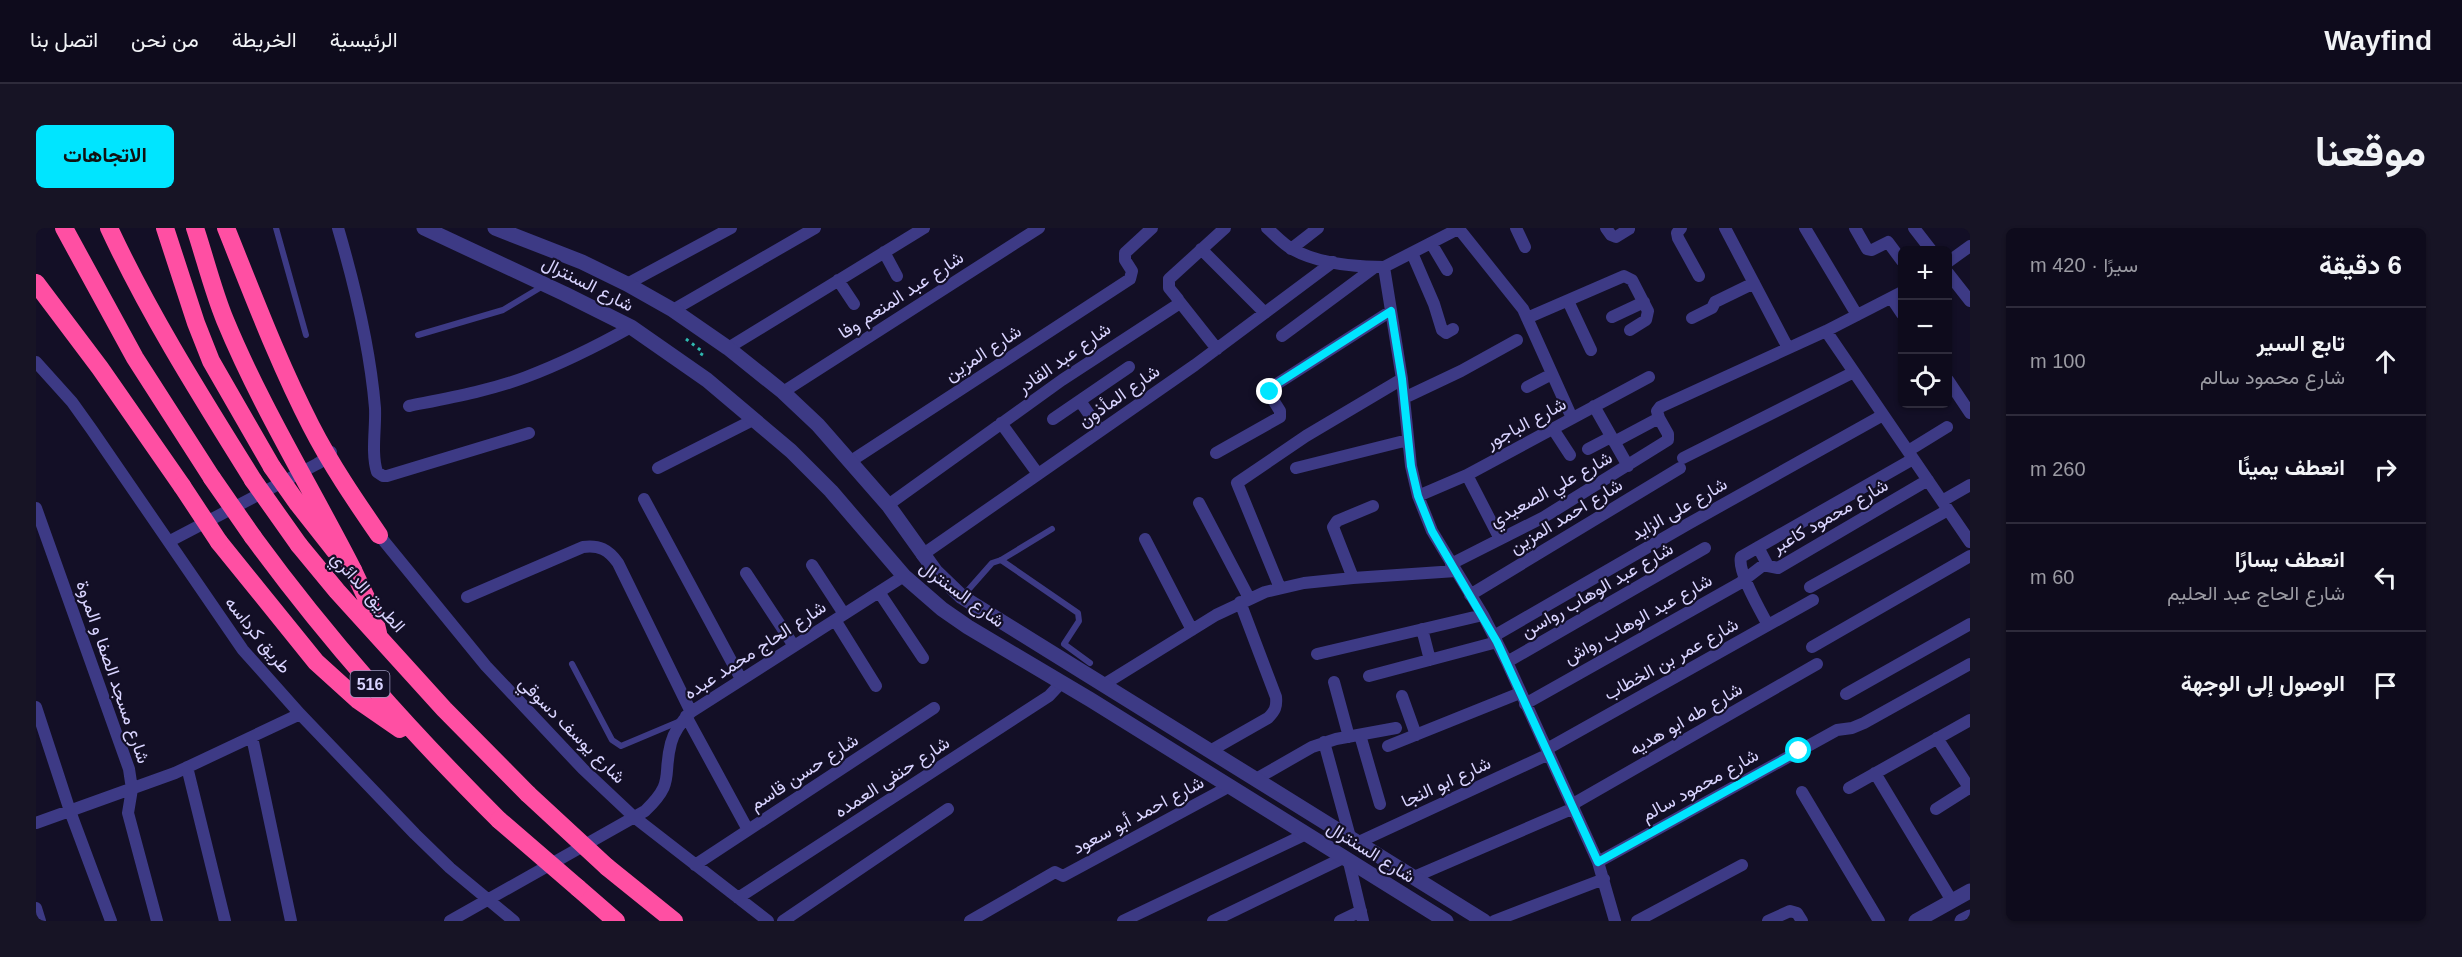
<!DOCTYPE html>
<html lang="ar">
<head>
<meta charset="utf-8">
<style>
  body { margin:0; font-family:Arial,Vazirmatn,sans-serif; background:#171425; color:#f1f3f6; direction:rtl }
  .controls { position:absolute; right:18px; top:18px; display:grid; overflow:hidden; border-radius:9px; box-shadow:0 2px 4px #0004 }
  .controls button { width:54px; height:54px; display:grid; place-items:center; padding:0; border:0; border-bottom:2px solid #2e2b3b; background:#0e0b1c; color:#f1f3f6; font:30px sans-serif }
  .stop { position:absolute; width:18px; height:18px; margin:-14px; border:4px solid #00e5ff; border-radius:50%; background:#fff }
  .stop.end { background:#00e5ff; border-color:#fff; box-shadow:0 2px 6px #0008 }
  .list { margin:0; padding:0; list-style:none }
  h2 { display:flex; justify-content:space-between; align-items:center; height:78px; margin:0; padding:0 24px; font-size:26px }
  h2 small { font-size:20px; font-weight:400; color:#9b9ba3 }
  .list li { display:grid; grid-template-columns:39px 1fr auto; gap:18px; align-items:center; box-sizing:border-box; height:108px; padding:0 24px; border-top:2px solid #2e2b3b }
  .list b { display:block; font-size:22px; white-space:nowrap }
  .list p { margin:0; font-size:20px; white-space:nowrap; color:#9b9ba3 }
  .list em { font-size:20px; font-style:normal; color:#9b9ba3 }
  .icon { flex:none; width:33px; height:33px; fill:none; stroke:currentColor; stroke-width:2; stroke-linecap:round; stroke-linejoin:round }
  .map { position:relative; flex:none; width:1934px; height:693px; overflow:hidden; direction:ltr; border-radius:9px }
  header { display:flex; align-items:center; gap:36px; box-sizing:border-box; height:84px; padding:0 30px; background:#0e0b1c; border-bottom:2px solid #2e2b3b }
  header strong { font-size:28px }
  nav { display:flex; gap:33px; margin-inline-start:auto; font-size:21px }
  .intro { display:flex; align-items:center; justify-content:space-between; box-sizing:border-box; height:144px; padding:0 36px }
  h1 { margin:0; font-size:42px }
  .button { padding:15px 27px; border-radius:9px; background:#00e5ff; color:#111; font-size:21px; font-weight:700 }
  main { display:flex; gap:36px; padding:0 36px }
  aside { flex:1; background:#0e0b1c; border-radius:9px; box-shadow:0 2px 4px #0004 }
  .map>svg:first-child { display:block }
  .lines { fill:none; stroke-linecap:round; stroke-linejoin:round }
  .path { stroke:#2fb8b0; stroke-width:3; stroke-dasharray:3 4.5; stroke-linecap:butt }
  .service { stroke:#3d3a85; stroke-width:6 }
  .minor { stroke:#3d3a85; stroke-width:12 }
  .tertiary { stroke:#3d3a85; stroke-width:15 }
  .motorway { stroke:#ff4fa3; stroke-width:18 }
  .motorway-bridge { stroke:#ff4fa3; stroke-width:18 }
  .route { stroke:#00e5ff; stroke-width:8 }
  .labels { text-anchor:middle; stroke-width:4.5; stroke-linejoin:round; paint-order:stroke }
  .shield { fill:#130f26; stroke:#9e99be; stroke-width:1.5 }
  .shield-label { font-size:16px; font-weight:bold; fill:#d9d4ff }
  .street-label { font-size:18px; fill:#d9d4ff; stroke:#130f26 }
</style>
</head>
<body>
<header>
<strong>Wayfind</strong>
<nav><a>الرئيسية</a><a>الخريطة</a><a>من نحن</a><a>اتصل بنا</a></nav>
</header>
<div class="intro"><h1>موقعنا</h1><a class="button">الاتجاهات</a></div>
<main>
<aside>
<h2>6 دقيقة<small>سيرًا · 420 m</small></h2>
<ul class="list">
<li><svg class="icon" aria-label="ahead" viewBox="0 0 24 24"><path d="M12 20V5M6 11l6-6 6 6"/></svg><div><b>تابع السير</b><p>شارع محمود سالم</p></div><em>100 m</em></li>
<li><svg class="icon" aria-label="right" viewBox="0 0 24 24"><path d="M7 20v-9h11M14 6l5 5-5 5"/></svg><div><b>انعطف يمينًا</b></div><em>260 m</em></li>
<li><svg class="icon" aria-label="left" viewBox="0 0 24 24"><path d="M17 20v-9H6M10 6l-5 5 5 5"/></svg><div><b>انعطف يسارًا</b><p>شارع الحاج عبد الحليم</p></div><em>60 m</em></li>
<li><svg class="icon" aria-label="arrive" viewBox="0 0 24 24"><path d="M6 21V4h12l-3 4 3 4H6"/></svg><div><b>الوصول إلى الوجهة</b></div></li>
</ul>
</aside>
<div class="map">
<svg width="1934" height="693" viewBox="0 0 1934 693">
  <rect width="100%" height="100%" fill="#130f26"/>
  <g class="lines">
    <path class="path" d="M650,111l17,13 -3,5"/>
    <path class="service" d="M240,0l30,107
      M382,107l85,-25 40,-24
      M965,332l77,53 1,8 -15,23 26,19
      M926,369l30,-34 9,-3 51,-31
      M536,436l40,76 9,6 57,-24"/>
    <path class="minor" d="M302,0c17,58 32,119 37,180 1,20 -4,45 2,64l6,4h4l142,-43
      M1231,0c8,7 16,16 25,21 27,15 63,18 92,18l76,-39
      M1480,0l9,19
      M1570,0l5,7 5,2 13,-8
      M1645,0l-4,5 1,5 21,38
      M1689,0l63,120
      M1769,0l52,87
      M1819,0l12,21 5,1 16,-8 14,19
      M1878,0l17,22
      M1423,1l64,80 49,109
      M1395,15l16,27
      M1165,21l64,64
      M1255,21l27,-21
      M848,24l13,24
      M1376,25l22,51 8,26 4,3 7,-4
      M1912,34l22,-16
      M1348,39l18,112 9,87 7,30 14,35 51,84 24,47 91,200 17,59
      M1912,45l22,28
      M802,52l16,24
      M591,56l104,-56
      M1856,71l10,15
      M1143,73l38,48
      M1532,73l23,49
      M637,82l142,-82
      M1576,89l32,-15
      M1491,90l97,-42 8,4 16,31 -2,9 -16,10
      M1656,90l20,-10 3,-6 39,-19
      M1790,103l144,211
      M1246,108l93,-69
      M692,120l196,-120
      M0,134l36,40 20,28 151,220 57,64 115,120 35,34 64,53
      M1912,152l22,33
      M1491,159l25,-13
      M747,164l256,-164
      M1368,170l57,-27 56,-31
      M1044,173l20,29
      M373,178c40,-8 80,-15 117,-29 37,-14 71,-31 105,-50
      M1558,178l34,60
      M1017,191l76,-52
      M965,195l37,51
      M1517,201l17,26
      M1578,214l45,-24 -2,-7 3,-4 166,-76 76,-39
      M1552,221l23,-12
      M1872,223l39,-24
      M1180,225l64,-36v-6l-10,-16 2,-8 119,-76
      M1647,230l171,-86
      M815,233l279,-182 2,-8 -7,-11v-7l27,-25
      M622,240l97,-49
      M1260,240l112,-28
      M1431,247l33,64
      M1382,268l49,-21 182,-98
      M608,271l97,180
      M1906,273l28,-16
      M1163,275l50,95
      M852,277l174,-125 115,-75 1,-6 -9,-11v-9l56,-51
      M0,280l93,261 3,20 -4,24 29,108
      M343,307l107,131 97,103 51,48 134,104
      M1109,311l47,91
      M134,313l147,-77 10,-6 4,-6
      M1722,319l10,19 10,2 150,-88
      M886,327l273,-190 138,-103
      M1415,336l93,-47 124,-77v-6l-9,-16
      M776,337l32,49
      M710,345l48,73
      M1317,350l-20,-51 4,-6 36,-15
      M1774,359l138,-77
      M1244,360l-43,-105 69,-47 96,-57
      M843,364l44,66
      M1434,367l210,-127
      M431,369l116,-50c16,-2 25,2 35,16l73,149
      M799,392l41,66
      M1732,397c-8,-15 -31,-54 -27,-68l172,-98
      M1386,401l8,31
      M1458,408l194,-112 195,-109
      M1776,419l158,-91
      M1281,426l166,-39
      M1471,434l198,-114
      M1333,448l128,-34
      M1298,454l15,55
      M1067,457l113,-70 49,-23 39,-9 49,-5 103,-7
      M1810,466l124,-70
      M1366,468l14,39
      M1489,476l215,-121 26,-20
      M0,479l34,104 41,110
      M650,488l62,114
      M1324,507l20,69
      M216,509l39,184
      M1901,510l33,51
      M1288,514l26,95
      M1352,518l132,-53
      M1511,521l266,-149
      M1174,523l58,-33c7,-7 9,-11 8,-21l-36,-95
      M151,539l38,154
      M1839,545l77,128
      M1220,551l56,-32 24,-8 60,-11
      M1813,560l121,-68
      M1766,564l77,129
      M1537,576l244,-140
      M1900,581l33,-21
      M0,595l139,-50 125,-59
      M1323,614l190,-88
      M1313,634l14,59
      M1562,634l239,-132 15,-2 12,-5 106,-59
      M659,637l239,-157
      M1378,649l160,-69
      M702,670l311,-202 13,-14
      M0,680l4,13
      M414,693l195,-110c31,-30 17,-34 26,-68 3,-12 11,-22 20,-31l213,-136
      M747,693l165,-112
      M934,693l85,-49 8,4 167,-90
      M1087,693l183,-87
      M1177,693l130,-63
      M1304,693l21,-10
      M1458,693l110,-42
      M1601,693l105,-56
      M1732,693l22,-10 7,2 5,8"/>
    <path class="tertiary" d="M388,0l141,66 66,33 76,53 84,71 40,40 73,85 38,33 26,18 123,73 355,221
      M459,0l87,34 45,22 46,26 55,38 55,44 35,33 70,80 48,67 26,25 522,324
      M1880,693l54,-30
      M1926,693l8,-4"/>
    <path class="motorway" d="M28,0l71,130 77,120
      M73,0c41,88 93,170 144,252
      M129,0l31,95 15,38 61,106
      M0,55l64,85 82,118
      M217,309c76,104 155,192 246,283
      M183,314l97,120 42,38 42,29
      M263,317l38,46 107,118 84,85
      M317,342l20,42 5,21
      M571,639l67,54
      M542,660l38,33"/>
    <path class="motorway-bridge" d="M159,0c10,30 18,63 30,92 36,87 85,166 128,250
      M190,0c27,67 52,134 85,198 20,39 44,74 68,109
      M236,239l26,37 37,47
      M176,250l41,59
      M217,252l46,65
      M146,258l37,56
      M492,566l79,73
      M463,592l79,68"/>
  </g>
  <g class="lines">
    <path class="route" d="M1234,164l2,-5 119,-76 11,68 9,87 7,30 14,35 65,111 101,220 201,-111"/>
  </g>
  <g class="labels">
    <rect class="shield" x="314.5" y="443" width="39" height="26" rx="4.5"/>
    <g class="shield-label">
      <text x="334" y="462">516</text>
    </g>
    <g class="street-label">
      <text transform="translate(552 56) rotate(27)" y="6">شارع السنترال</text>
      <text transform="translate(865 67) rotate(-33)" y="6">شارع عبد المنعم وفا</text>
      <text transform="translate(947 125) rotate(-33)" y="6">شارع المزين</text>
      <text transform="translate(1028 130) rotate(-35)" y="6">شارع عبد القادر</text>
      <text transform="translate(1083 168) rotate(-35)" y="6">شارع المأذون</text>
      <text transform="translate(1490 195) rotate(-28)" y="6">شارع الباجور</text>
      <text transform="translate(1515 261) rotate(-29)" y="6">شارع علي الصعيدي</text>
      <text transform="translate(1643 281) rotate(-30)" y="6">شارع على الزايد</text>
      <text transform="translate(1530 288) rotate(-31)" y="6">شارع احمد المزين</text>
      <text transform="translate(1794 288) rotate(-30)" y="6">شارع محمود كاعبر</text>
      <text transform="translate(1561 362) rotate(-30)" y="6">شارع عبد الوهاب رواسن</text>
      <text transform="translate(332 364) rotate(48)" y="6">الطريق الدائري</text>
      <text transform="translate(926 366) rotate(36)" y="6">شارع السنترال</text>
      <text transform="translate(1602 391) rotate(-29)" y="6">شارع عبد الوهاب رواش</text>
      <text transform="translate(222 407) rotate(51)" y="6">طريق كرداسه</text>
      <text transform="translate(719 422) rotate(-33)" y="6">شارع الحاج محمد عبده</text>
      <text transform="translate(1635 431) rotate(-29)" y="6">شارع عمر بن الخطاب</text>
      <text transform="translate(77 444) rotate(71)" y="6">شارع مسجد الصفا و المروة</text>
      <text transform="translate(1650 491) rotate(-30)" y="6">شارع طه ابو هديه</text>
      <text transform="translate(536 502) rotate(45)" y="6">شارع يوسف دسوقي</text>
      <text transform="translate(768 544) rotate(-33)" y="6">شارع حسن قاسم</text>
      <text transform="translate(856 549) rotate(-33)" y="6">شارع حنفى العمده</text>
      <text transform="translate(1410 554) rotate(-25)" y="6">شارع ابو النجا</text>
      <text transform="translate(1664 557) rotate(-29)" y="6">شارع محمود سالم</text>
      <text transform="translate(1102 587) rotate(-28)" y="6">شارع احمد أبو سعود</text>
      <text transform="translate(1335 624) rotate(32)" y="6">شارع السنترال</text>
    </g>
  </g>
</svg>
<div class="controls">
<button>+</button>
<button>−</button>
<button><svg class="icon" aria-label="locate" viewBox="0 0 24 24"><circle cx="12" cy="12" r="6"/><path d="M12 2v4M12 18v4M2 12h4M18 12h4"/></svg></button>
</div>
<div class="stop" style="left:1763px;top:523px"></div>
<div class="stop end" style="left:1234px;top:164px"></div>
</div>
</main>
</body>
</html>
